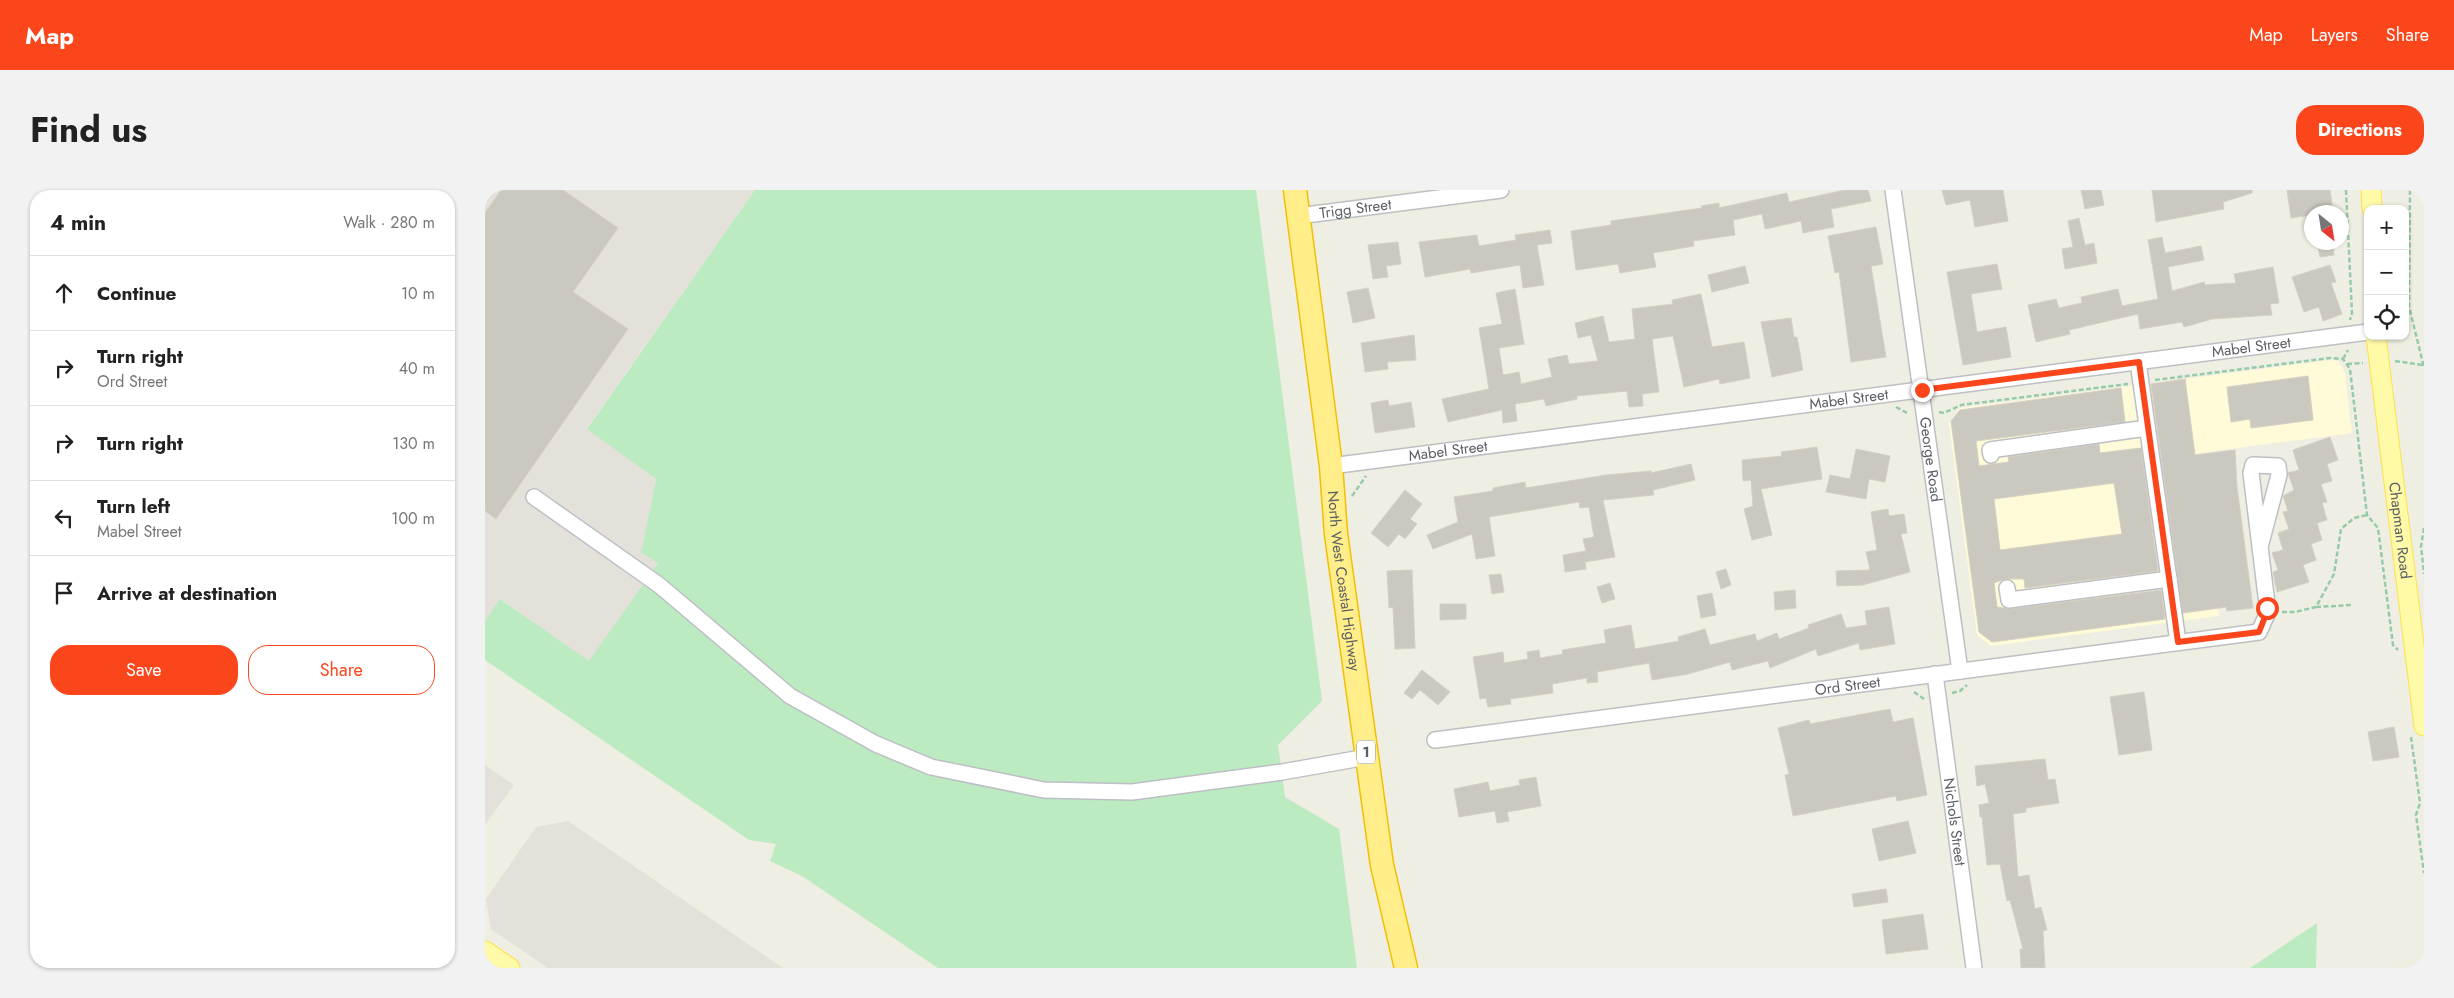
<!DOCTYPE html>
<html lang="en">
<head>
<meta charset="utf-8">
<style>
  body { margin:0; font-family:Jost,sans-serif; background:#f2f2f2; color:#222 }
  .controls { position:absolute; right:15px; top:15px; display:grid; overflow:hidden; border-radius:10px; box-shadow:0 1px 4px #0004 }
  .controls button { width:45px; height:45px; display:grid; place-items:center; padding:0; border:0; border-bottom:1px solid #e0e0e0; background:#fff; color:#222; font:25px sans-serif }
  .compass { position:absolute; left:1819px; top:15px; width:45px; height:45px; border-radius:50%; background:#fff; box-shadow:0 1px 4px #0004; rotate:150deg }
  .stop { position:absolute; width:15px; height:15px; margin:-11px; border:4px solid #fb461c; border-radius:50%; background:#fff }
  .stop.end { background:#fb461c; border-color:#fff; box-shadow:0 1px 5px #0008 }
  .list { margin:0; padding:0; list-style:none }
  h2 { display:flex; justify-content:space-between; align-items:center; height:65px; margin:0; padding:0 20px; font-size:21px }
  h2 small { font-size:16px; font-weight:400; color:#767676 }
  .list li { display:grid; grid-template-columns:32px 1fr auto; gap:15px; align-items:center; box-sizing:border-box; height:75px; padding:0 20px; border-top:1px solid #e0e0e0 }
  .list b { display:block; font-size:19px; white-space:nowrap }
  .list p { margin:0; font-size:16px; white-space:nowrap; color:#767676 }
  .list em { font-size:16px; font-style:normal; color:#767676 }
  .actions { display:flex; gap:10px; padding:15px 20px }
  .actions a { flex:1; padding:11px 0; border:1px solid #fb461c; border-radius:20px; text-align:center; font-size:18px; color:#fb461c }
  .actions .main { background:#fb461c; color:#fff }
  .icon { flex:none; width:28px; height:28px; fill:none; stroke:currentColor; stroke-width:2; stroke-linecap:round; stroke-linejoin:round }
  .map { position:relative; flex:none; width:1939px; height:778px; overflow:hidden; border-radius:20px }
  header { display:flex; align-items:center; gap:30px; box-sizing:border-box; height:70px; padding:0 25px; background:#fb461c; color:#fff }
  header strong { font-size:24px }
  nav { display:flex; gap:28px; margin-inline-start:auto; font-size:18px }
  .intro { display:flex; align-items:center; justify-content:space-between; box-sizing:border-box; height:120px; padding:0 30px }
  h1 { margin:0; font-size:35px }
  .button { padding:12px 22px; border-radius:20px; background:#fb461c; color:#fff; font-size:18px; font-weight:700 }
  main { display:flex; gap:30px; padding:0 30px }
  aside { flex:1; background:#fff; border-radius:20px; box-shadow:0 1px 4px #0004 }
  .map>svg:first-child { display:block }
  .commercial { fill:#fffad8 }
  .industrial { fill:#e3e1da }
  .green { fill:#bceac1 }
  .building { fill:#cac8bf; stroke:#d5d0c0; fill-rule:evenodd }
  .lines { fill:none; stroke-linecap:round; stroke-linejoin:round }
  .minor-casing { stroke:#bdbfc5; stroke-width:18 }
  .major-casing { stroke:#ffe04c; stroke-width:21 }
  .highway-casing { stroke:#f2c000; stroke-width:25 }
  .path { stroke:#95cbaa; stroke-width:2.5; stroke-dasharray:5 2.5; stroke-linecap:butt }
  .minor { stroke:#fff; stroke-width:15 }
  .major { stroke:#fffaa8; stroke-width:19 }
  .highway { stroke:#ffee8a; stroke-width:22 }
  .route { stroke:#fb461c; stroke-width:6 }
  .labels { text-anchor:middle; stroke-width:4; stroke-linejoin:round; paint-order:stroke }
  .shield { fill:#fff; stroke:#8c8e93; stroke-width:1 }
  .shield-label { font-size:14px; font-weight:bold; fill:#5b5e65 }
  .street-label { font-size:15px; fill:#5b5e65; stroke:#fff }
</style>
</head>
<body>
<header>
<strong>Map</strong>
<nav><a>Map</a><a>Layers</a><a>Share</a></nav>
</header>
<div class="intro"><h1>Find us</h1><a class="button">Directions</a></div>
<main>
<aside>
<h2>4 min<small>Walk · 280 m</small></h2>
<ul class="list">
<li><svg class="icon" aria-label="ahead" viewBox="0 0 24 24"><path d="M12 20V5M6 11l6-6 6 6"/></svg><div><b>Continue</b></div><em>10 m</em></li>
<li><svg class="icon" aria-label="right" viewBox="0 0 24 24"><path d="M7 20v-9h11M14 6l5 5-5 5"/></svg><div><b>Turn right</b><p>Ord Street</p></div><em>40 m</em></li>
<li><svg class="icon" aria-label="right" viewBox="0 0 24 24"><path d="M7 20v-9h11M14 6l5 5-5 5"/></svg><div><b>Turn right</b></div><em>130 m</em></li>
<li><svg class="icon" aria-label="left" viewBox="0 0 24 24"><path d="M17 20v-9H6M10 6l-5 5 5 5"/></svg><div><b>Turn left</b><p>Mabel Street</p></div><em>100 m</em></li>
<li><svg class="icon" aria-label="arrive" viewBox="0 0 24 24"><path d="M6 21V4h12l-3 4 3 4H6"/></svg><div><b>Arrive at destination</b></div></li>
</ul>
<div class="actions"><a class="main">Save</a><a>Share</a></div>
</aside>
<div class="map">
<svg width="1939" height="778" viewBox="0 0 1939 778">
  <rect width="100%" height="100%" fill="#efeee2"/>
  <path class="commercial" d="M1845,170l8,1 7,11 7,61 -153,20 20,163 -228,30 -14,-11 -28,-212 11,-15z"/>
  <path class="industrial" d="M0,0h270l-168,238 69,51 -15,74 17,10 -69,99 -88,-63 -16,22z
    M0,575l29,20 -29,40z
    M83,631l215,147h-235l-57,-39 -5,-30 50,-72z"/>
  <path class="green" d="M270,0h501l66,511 -44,44 7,52 54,32 18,139h-419l-136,-92 -32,-15 6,-17 -27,-4 -264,-180v-39l15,-22 89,62 69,-98 -17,-10 15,-74 -69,-50z
    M1832,733l-1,45h-66z"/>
  <path class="building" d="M16,0h62l55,38 -45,64 55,37 -132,190 -11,-8v-298z
    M1360,0h23l3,11 -40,8 3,18 -31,6 -2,-12 -36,8 -3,-15 -29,6 2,15 -42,6 1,5 -41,7 3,14 -36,6 -2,-9 -42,6 -5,-39 40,-6v-4l91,-13 -1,-2 18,-3v5l68,-15 2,9z
    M1457,0h61l5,31 -33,6 -5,-27 -24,5z
    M1596,0h20l3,15 -19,4z
    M1667,0h100v3l-29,9 1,7 -68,13z
    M1802,0h43l3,22h-22v3l-20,3z
    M1594,28l6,27 9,-2 3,20 -32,6 -3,-20 11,-2 -5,-26z
    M1391,37l7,37 -12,2 15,91 -35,5 -12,-90 -4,1 -7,-37z
    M1065,40l2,13 -15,2 7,40 -21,3 -3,-23 -49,8 -1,-4 -45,8 -6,-35 58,-7 2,11 37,-6 -1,-5z
    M1677,47l3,16 36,-7 3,14 -36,7 4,24 32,-9 1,3 31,-2 -2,-9 39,-7 6,36 -9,1 2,11 -60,4 -28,8 -2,-5 -42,7 -2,-15 -69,16 1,4 -34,8 -8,-37 28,-6 3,9 23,-5 -1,-6 37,-8 4,17 36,-7 -10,-59z
    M913,52l3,22 -15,2 2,11 -15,2 -5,-34z
    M1832,52h16l1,13 -14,2z
    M1512,74l5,25 -31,5 6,38 29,-5 5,30 -48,8 -16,-93z
    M1845,75l6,17 -5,1 11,31 -19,7 -4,-14 -15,5 -12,-35z
    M1260,76l4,17 -37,9 -4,-17z
    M883,98l7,30 -22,5 -6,-31z
    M1030,99l9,55 -25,4 4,27 16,-3 2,12 31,-7 -4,-18 19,-4 2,9 29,-3 -7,-26 -13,3 -3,-15 28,-7 6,26 26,-3 -3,-30 41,-5 -1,-4 29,-6 11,53 32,-5 6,36 -30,6 -1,-5 -35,8 -11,-51 -21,3 7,53 -17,2 1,12 -14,1 -2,-16 -50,5v3l-31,7 -2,-7 -29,5 2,17 -14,2 -1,-13 -54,12 -6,-23 47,-10 -10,-61 23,-4 -6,-31z
    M1306,128l3,19h3l6,33 -31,7 -11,-55z
    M929,145l2,25 -29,2 1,7 -23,3 -4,-29z
    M1823,186l5,44 -62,8 -1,-9 -19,3 -4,-35z
    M1700,189l10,76 40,-5 2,37 16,121 -26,3 -1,-4 -43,6 -32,-229z
    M1636,198l4,34 -149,19 3,25 30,-4 -1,-5 91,-13 1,9 41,-5 17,123 -133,17 -1,-9h-19l-11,4 3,24 13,2 151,-19 4,29 -173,23 -13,-10 -28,-211 9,-11zM1629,293l8,51 -122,16 -6,-51z
    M903,210l1,6 22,-4 4,25 -40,6 -4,-30z
    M1845,247l8,23 -11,4 5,17 -11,3 6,18 -5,1 5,17 -10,3 5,17 -11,4 5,16 -13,5 6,17 -32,10 -4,-20 5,-2 -6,-17 11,-3 -5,-17 11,-4 -6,-17 5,-1 -5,-15 11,-6 -6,-17 11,-3 -6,-20z
    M1332,257l5,32 -61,10 11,46 -20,5 -8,-31 9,-3 -2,-26 -8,1 -1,-21 40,-4 -1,-4z
    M1371,259l34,7 -5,26 -16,-3 -3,20 -40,-7 4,-17 20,4z
    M1206,274l4,16 -42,10 1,5 -51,5 12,57 -30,5 1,7 -21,3 -2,-17 23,-4 -3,-12 11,-2 -5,-30 -9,1 -1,-6 -90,15 6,39 -19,3 -4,-25 -39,15 -6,-14 31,-13 -4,-25 39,-6v-3l32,-6 1,6 80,-13 45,-4v2z
    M920,300l17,14 -12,15 7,5 -12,15 -6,-5 -11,13 -17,-14z
    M1403,319l1,7 15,-2 3,19 -6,1 9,38 -47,13 -26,1 -1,-15 34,-1 -4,-18 11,-2 -6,-38z
    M1241,379l5,16 -10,4 -5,-17z
    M927,380l3,78 -20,1 -2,-42 -4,1 -2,-37z
    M1016,384l3,18 -12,2 -3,-19z
    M1125,393l5,16 -13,4 -5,-16z
    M1310,400l1,18 -21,2 -1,-18z
    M1227,403l4,22 -15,3 -4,-22z
    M955,414h26v15l-26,1z
    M1404,417l6,37 -35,6 -1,-7 -41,13 -2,-7 -46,19 -2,-7 -36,9 -2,-8 -42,12 -36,6 -3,-17 -52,9 1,10 -11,1v-5l-35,6 1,9 -43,6 1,5 -23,3 -2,-9 -6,1 -7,-42 30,-5 1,11 24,-4 -1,-7 12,-2 1,8 23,-4 -1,-4 44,-7 -2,-13 27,-5 4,24 44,-8 -1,-4 27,-8 5,16 45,-11 2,7 20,-8 2,6 30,-11 -1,-3 33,-11 5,14 21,-3 -2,-14z
    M937,480l28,22 -12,13 -18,-15 -8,9 -8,-6z
    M1659,502l8,58 -33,5 -9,-58z
    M1405,519l3,13 20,-4 14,77 -30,6 -1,-5 -103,20 -8,-41 4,-1 -11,-46 31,-8 1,4z
    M1909,537l5,30 -26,4 -5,-29z
    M1560,569l3,21 7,-1 4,24 -33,5v4l-13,2 5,63 11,-2 6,34 6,-2 6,23 -4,1 2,37h-24l-1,-19h3l-13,-49 -3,1 -7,-37 -13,1 -5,-48h-2l-1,-12 10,-2 -4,-19 -8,2 -2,-20z
    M1051,587l5,29 -34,6 2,9 -12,2 -2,-12 -36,6 -5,-28 34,-7 2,9 30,-6 -1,-5z
    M1423,631l8,32 -37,8 -7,-32z
    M1401,699l2,13 -34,5 -2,-13z
    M1438,724l5,35 -42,5 -4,-34z"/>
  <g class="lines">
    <defs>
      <g id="minor">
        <path id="s1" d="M1408,0l67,481"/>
        <path id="s2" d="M813,26l203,-26"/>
        <path d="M1653,172l40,280"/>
        <path d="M1506,265l-1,-5 157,-22"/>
        <path id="s3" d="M846,276l1037,-134"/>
        <path d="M49,307l125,88 131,111 86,48 55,23 113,23 88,2 150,-20 85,-15"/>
        <path d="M1522,398l2,12 160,-21"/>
        <path id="s4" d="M1450,484l39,294"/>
        <path id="s5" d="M950,550l824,-108 9,-20 -17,-139 2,-8 25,1 1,9 -19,72"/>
      </g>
      <g id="major">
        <path d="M1886,0l1,19"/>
        <path id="s6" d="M1891,146l48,390"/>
        <path d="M0,761l25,17"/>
      </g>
      <g id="highway">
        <path id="s7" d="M810,0l36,276 5,68 31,223 15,108 24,103"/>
      </g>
    </defs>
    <use href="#minor" class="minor-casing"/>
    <use href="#major" class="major-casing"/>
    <use href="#highway" class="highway-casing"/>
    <path class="path" d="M1861,0l6,123 -2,7
      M1925,0l-1,116 15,62
      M1858,169l5,-9
      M1910,171l28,4
      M1862,174l16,-1
      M1670,190l175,-22 13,1 7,10 17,146 11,13 15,117 5,5
      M1411,217l13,7
      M1454,222l5,1 17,-8 167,-21
      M867,306l14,-20
      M1939,338l-3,18 3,28
      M1831,417l36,-2
      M1797,422h13l21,-5 18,-33 7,-45 13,-11 13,-3
      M1429,502l10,7
      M1467,503l8,-2 7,-6
      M1926,547l9,66 -4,12 8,58"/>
    <use href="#minor" class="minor"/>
    <use href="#major" class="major"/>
    <use href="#highway" class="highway"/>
  </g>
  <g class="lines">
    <path class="route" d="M1437,200l217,-28 39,280 81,-10 8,-20v-4"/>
  </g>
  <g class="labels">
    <rect class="shield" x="872" y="550.5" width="18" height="23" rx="4"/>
    <g class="shield-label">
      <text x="881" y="567">1</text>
    </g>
    <g class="street-label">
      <text dy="5" stroke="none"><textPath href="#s2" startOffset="58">Trigg Street</textPath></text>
      <text dy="5" stroke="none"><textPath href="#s3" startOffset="928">Mabel Street</textPath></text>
      <text dy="5" stroke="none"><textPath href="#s3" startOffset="522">Mabel Street</textPath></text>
      <text dy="5" stroke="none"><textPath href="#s3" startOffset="118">Mabel Street</textPath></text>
      <text dy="5" stroke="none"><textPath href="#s1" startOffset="272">George Road</textPath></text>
      <text dy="5" stroke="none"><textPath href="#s6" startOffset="196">Chapman Road</textPath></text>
      <text dy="5" stroke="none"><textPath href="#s7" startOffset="394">North West Coastal Highway</textPath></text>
      <text dy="5" stroke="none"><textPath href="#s5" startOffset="416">Ord Street</textPath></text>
      <text dy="5" stroke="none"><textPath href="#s4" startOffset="149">Nichols Street</textPath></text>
    </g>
  </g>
</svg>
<div class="controls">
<button>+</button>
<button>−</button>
<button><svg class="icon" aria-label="locate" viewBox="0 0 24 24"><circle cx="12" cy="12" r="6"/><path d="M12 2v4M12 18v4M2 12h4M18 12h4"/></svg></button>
</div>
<svg class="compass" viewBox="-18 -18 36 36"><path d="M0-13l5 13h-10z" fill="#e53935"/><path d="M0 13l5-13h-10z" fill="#767676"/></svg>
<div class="stop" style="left:1782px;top:418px"></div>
<div class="stop end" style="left:1437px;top:200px"></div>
</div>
</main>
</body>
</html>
